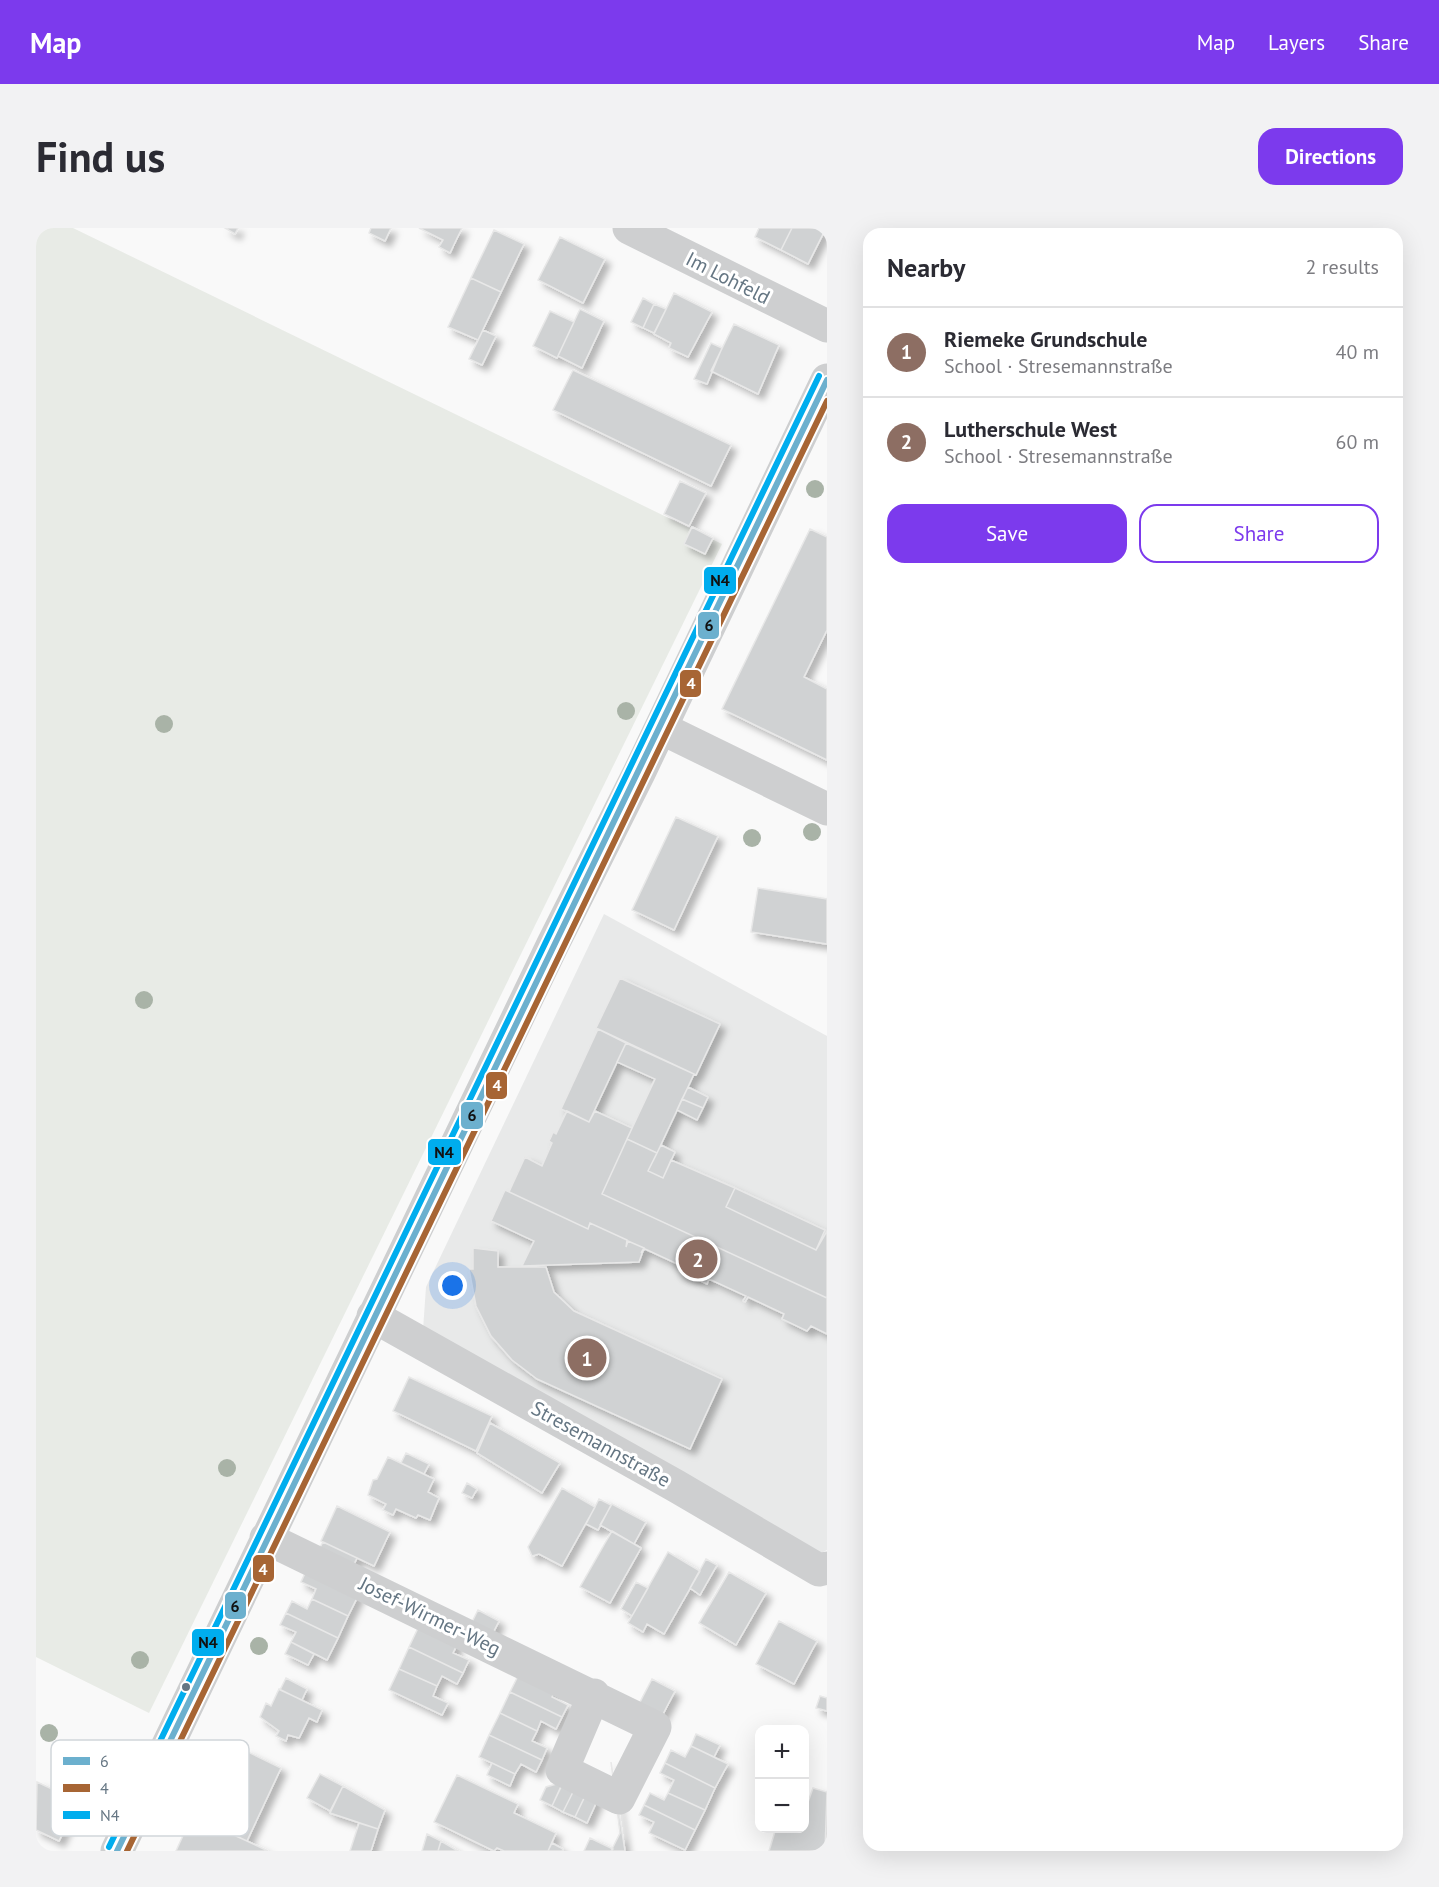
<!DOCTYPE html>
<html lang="en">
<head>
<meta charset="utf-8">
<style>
  body { margin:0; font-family:"PT Sans",sans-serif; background:#f2f2f3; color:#2b2b33 }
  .controls { position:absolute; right:18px; bottom:18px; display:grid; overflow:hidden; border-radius:12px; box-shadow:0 6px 24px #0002 }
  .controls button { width:54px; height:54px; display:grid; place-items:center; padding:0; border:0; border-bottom:2px solid #e1e1e2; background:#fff; color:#2b2b33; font:30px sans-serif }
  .you { position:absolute; left:417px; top:1058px; width:21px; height:21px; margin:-15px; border:4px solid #fff; border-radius:50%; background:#1a73e8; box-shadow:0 0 0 9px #1a73e833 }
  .badge { display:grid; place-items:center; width:39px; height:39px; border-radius:50%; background:#7c3aed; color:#fff; font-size:20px; font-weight:700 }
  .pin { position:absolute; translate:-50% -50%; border:3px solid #fff; box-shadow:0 2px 6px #0006 }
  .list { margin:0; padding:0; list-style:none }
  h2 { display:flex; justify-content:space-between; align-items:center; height:78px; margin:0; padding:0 24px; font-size:26px }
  h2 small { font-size:20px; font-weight:400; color:#7c7c81 }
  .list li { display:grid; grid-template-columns:39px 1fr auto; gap:18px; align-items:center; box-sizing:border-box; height:90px; padding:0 24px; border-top:2px solid #e1e1e2 }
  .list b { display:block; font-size:22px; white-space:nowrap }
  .list p { margin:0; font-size:20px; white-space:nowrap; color:#7c7c81 }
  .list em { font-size:20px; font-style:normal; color:#7c7c81 }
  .actions { display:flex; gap:12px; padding:18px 24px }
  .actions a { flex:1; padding:14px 0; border:2px solid #7c3aed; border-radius:18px; text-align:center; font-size:21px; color:#7c3aed }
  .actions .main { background:#7c3aed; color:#fff }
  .map { position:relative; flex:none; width:791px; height:1623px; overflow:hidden; border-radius:18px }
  header { display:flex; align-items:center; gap:36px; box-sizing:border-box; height:84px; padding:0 30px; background:#7c3aed; color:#fff }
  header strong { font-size:28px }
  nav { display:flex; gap:33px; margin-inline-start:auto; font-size:21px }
  .intro { display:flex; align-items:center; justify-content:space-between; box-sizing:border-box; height:144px; padding:0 36px }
  h1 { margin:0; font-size:42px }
  .button { padding:15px 27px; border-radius:18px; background:#7c3aed; color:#fff; font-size:21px; font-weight:700 }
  main { display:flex; gap:36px; padding:0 36px }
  aside { flex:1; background:#fff; border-radius:18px; box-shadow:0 6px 24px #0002 }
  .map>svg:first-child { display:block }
  .built { fill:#e8e9e9 }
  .green { fill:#e8ebe6 }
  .building { fill:#d0d2d3; stroke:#e8e8e8; stroke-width:1.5; filter:url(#shadow) }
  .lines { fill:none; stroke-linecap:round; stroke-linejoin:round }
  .minor { stroke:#cecfd0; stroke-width:33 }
  .bus-1-casing { stroke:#fff; stroke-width:10 }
  .bus-2-casing { stroke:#fff; stroke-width:10 }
  .bus-3-casing { stroke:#fff; stroke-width:10 }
  .bus-1 { stroke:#6cb0ce; stroke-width:6 }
  .bus-2 { stroke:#a76534; stroke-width:6 }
  .bus-3 { stroke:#00adee; stroke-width:6 }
  .tree { fill:#a9b3a7 }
  .bus-dot { fill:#657683; stroke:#fff; stroke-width:2 }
  .labels { text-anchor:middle; stroke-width:6; stroke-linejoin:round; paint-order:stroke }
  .street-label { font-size:20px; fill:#657683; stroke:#fff }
  .key { fill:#fff; stroke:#d1d6da; stroke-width:1.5 }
  .key-label { font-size:16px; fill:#657683 }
  .line-badge { stroke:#fff; stroke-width:2 }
  .badge-label { font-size:16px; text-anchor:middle; font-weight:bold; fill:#fff }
  .pale-badge-label { font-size:16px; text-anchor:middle; font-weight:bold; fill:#111 }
</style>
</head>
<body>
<header>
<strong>Map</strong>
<nav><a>Map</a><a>Layers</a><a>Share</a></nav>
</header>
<div class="intro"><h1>Find us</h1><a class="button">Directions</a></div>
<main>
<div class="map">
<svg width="791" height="1623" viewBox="0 0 791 1623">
  <defs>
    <filter id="shadow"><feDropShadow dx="5.5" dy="5.5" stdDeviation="3" flood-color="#0004"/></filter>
  </defs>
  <rect width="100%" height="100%" fill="#f9f9f9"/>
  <path class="built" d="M568,686l223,122v514l-6,3 -398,-223 3,-43z"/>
  <path class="green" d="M0,0h37l649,316 -573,1169 -113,-56z"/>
  <path class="building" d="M189,0h13l-3,6z
    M335,0h20l-6,13 -16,-8z
    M383,0h43l-12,25 -11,-6 4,-7z
    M723,0h33l-11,22 -26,-13z
    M756,0h34l-18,36 -27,-14z
    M458,2l30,14 -23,48 -30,-14z
    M524,9l45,22 -22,44 -45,-23z
    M435,50l30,14 -23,48 -30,-13z
    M638,65l38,19 -24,45 -19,-9 2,-5 -17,-9z
    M607,70l11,6 -11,24 -12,-6z
    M618,76l12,5 -12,24 -11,-5z
    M544,81l24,12 -22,47 -24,-12z
    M514,83l24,11 -17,36 -24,-12z
    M698,96l45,21 -21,49 -47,-23z
    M447,102l13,6 -14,29 -13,-6z
    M675,115l11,5 -15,36 -13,-5z
    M537,142l158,75 -20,41 -158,-76z
    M644,253l26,12 -17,33 -25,-12z
    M656,299l21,11 -8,16 -21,-10z
    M774,301l17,8v93l-23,47 23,12v71l-105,-51z
    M640,589l42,19 -44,94 -42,-20z
    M722,660l69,11v45l-76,-12z
    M584,750l100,46 -24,51 -100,-47z
    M562,801l28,14 -37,79 -28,-13z
    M590,815l68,31 -37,79 -30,-14 28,-60 -38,-17z
    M652,859l20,10 -5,11 -21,-9z
    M646,871l21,9 -6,12 -20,-10z
    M531,883l22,11 6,-11 37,17 -30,66 225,104v36l-16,-8 -4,5 -25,-12 2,-5 -36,-17 -3,5 -2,-1 3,-5 -37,-17 -2,5 -28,-13 3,-5 -37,-17 -4,4 3,-5 -16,-7 -2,6 1,-7 -37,-17 -2,6 -79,-37 16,-35 17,9 10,-23 -3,-2 2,-4 2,-5 3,2z
    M591,911l30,14 -9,18 15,7 8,-18 64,28 -9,19 90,43 11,-19v67l-225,-104z
    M625,917l14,7 -12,26 -15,-7z
    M699,960l90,42 -9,20 -90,-43z
    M469,962l83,39 2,-6 37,17 -1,7 2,-6 16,7 -5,14 -117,4 12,-25 -43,-20z
    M437,1020l25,3v16h48l8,25 20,19 148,68 -32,70 -153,-70 -25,-19 -21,-24 -15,-30 -7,-37h4z
    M373,1149l83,39 -16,35 -83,-40z
    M454,1195l70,40 -18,30 -65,-40z
    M370,1225l23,11 -5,10 -23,-11z
    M352,1229l46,22 -6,13 11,6 -9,22 -12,-5 -2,3 -20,-9 -3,6 -10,-5 3,-6 -18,-9 5,-15 4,-1z
    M431,1255l10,6 -5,9 -10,-5z
    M526,1260l33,19 -33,59 -23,-12 -7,2 -4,-9z
    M563,1271l12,6 -13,25 -12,-6z
    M576,1276l34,18 -12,22 -34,-19z
    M301,1278l53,26 -16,34 -53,-25z
    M576,1303l29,17 -31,55 -30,-16z
    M287,1314l34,16 -6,12 -34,-17z
    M632,1324l32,19 -36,63 -17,-10 -4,8 -15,-9z
    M670,1331l11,6 -17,30 -10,-7z
    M271,1341l52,25 -11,22 -36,-17 4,-10 -15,-7z
    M693,1344l37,21 -30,52 -37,-22z
    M600,1354l12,6 -16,28 -11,-7z
    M276,1371l36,17 -10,22 -52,-25 6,-12 15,8z
    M442,1382l21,11 -8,16 -21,-11z
    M250,1385l52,25 -11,22 -36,-18 5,-10 -16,-7z
    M743,1393l38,20 -23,43 -38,-20z
    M384,1396l38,19 -5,10 16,7 -6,13 -54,-26z
    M255,1414l23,12 -6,11 -23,-11z
    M373,1419l54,26 -6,11 -15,-8 -5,10 -38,-17z
    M363,1441l38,17 -4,10 15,7 -6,12 -53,-25z
    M485,1442l36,17 -5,10 16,8 -6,12 -52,-25z
    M250,1450l21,11 -5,11 -22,-10z
    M616,1451l23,12 -14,27 -23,-12z
    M243,1461l43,21 -5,12 -8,-4 -10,20 -11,-3 -2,6 -10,-5 3,-5 -19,-14 6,-14 5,3z
    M474,1464l52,25 -6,12 -15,-8 -4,10 -37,-18z
    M784,1468l7,2v13l-11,-3z
    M464,1485l37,18 -5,10 15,7 -5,12 -53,-25z
    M660,1506l24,11 -6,12 -23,-11z
    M453,1507l53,25 -6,12 -15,-8 -6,10 -36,-17z
    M655,1518l37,18 -13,24 -50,-25 6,-13 14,7z
    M208,1522l37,18 -34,73 -37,-17z
    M575,1534l14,89h-14l9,-18z
    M456,1535l23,11 -5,12 -23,-11z
    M629,1535l50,25 -10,22 -37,-17 6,-13 -14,-7z
    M284,1546l23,12 -13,25 -23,-13z
    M421,1547l61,29 -4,9 42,20 -8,18h-44l-7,-3 -3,3 -60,-29z
    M1,1554l41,19 -19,40 -23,-11z
    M524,1555l2,1 -10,22 -12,-6 6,-13z
    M527,1555l12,5 -12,24 -11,-6z
    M307,1558l42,24 -7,19 -48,-16z
    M539,1560l11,6 -11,23 -12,-5z
    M777,1560l14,4 -2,59h-56l7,-23h28v-27l4,1z
    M614,1565l14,7 4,-7 37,17 -10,20 -51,-25z
    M550,1566l12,5 -11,24 -12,-6z
    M608,1577l51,25 -10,20 -36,-17 5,-11 -15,-7z
    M156,1588l55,25 21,10h-92z
    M323,1595l19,6 -7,22h-21z
    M391,1606l14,7 -3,10h-16z
    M554,1610l23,11 -2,2h-27z
    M405,1613l17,10h-20z
    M516,1615l11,6 -1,2h-14z"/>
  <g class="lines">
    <path class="minor" d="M593,0l198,98
      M625,500l166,81
      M337,1088l303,170 143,84 8,-2
      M230,1310l389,189 -36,71 -57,-28 32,-75
      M81,1623l436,-907 86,-171 188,-393"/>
    <defs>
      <path id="bus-1" d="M81,1623l710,-1471"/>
      <path id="bus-2" d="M91,1623l700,-1450"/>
      <path id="bus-3" d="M73,1619l710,-1471"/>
    </defs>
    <use href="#bus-1" class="bus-1-casing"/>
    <use href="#bus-2" class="bus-2-casing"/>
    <use href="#bus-3" class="bus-3-casing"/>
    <use href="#bus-1" class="bus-1"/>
    <use href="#bus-2" class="bus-2"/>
    <use href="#bus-3" class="bus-3"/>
  </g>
  <g class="tree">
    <circle cx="779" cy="261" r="9"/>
    <circle cx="590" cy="483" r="9"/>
    <circle cx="128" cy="496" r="9"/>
    <circle cx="776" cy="604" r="9"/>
    <circle cx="716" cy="610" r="9"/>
    <circle cx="108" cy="772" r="9"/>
    <circle cx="191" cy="1240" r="9"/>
    <circle cx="223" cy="1418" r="9"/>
    <circle cx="104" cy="1432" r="9"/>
    <circle cx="13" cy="1505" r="9"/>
  </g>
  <circle class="bus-dot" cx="150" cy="1459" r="5"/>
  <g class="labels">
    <g class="street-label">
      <text transform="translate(692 50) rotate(27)" y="7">Im Lohfeld</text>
      <text transform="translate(565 1216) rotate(29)" y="7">Stresemannstraße</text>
      <text transform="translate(394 1388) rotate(26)" y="7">Josef-Wirmer-Weg</text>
    </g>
  </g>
  <rect x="15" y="1512" width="198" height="96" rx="9" class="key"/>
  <rect x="27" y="1529" width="27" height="8" fill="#6cb0ce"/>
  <rect x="27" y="1556" width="27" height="8" fill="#a76534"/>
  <rect x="27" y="1583" width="27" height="8" fill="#00adee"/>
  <g class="key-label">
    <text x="64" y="1539">6</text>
    <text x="64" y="1566">4</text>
    <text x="64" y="1593">N4</text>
  </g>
  <g class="line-badge">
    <rect x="667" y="338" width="34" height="29" rx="6" fill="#00adee"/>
    <rect x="661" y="383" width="23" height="29" rx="6" fill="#6cb0ce"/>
    <rect x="643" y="441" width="23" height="29" rx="6" fill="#a76534"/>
    <rect x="449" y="843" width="23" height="29" rx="6" fill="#a76534"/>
    <rect x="424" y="873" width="24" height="29" rx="6" fill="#6cb0ce"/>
    <rect x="391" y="910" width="35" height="28" rx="6" fill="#00adee"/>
    <rect x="216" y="1326" width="23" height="29" rx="6" fill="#a76534"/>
    <rect x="188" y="1363" width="23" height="29" rx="6" fill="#6cb0ce"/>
    <rect x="155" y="1400" width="34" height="29" rx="6" fill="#00adee"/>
  </g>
  <g class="badge-label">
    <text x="655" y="461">4</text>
    <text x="461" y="863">4</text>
    <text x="227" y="1347">4</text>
  </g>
  <g class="pale-badge-label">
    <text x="684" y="358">N4</text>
    <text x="673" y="403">6</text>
    <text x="436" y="893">6</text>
    <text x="408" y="930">N4</text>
    <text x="199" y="1384">6</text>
    <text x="172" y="1420">N4</text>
  </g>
</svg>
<div class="controls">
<button>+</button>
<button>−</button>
</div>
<div class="you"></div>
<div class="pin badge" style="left:551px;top:1130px;background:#8d6e63">1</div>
<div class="pin badge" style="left:662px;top:1031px;background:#8d6e63">2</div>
</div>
<aside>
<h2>Nearby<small>2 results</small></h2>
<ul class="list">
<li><span class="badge" style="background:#8d6e63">1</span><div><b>Riemeke Grundschule</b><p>School · Stresemannstraße</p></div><em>40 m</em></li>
<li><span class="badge" style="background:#8d6e63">2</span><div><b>Lutherschule West</b><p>School · Stresemannstraße</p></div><em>60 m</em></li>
</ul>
<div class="actions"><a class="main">Save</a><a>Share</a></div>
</aside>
</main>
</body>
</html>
